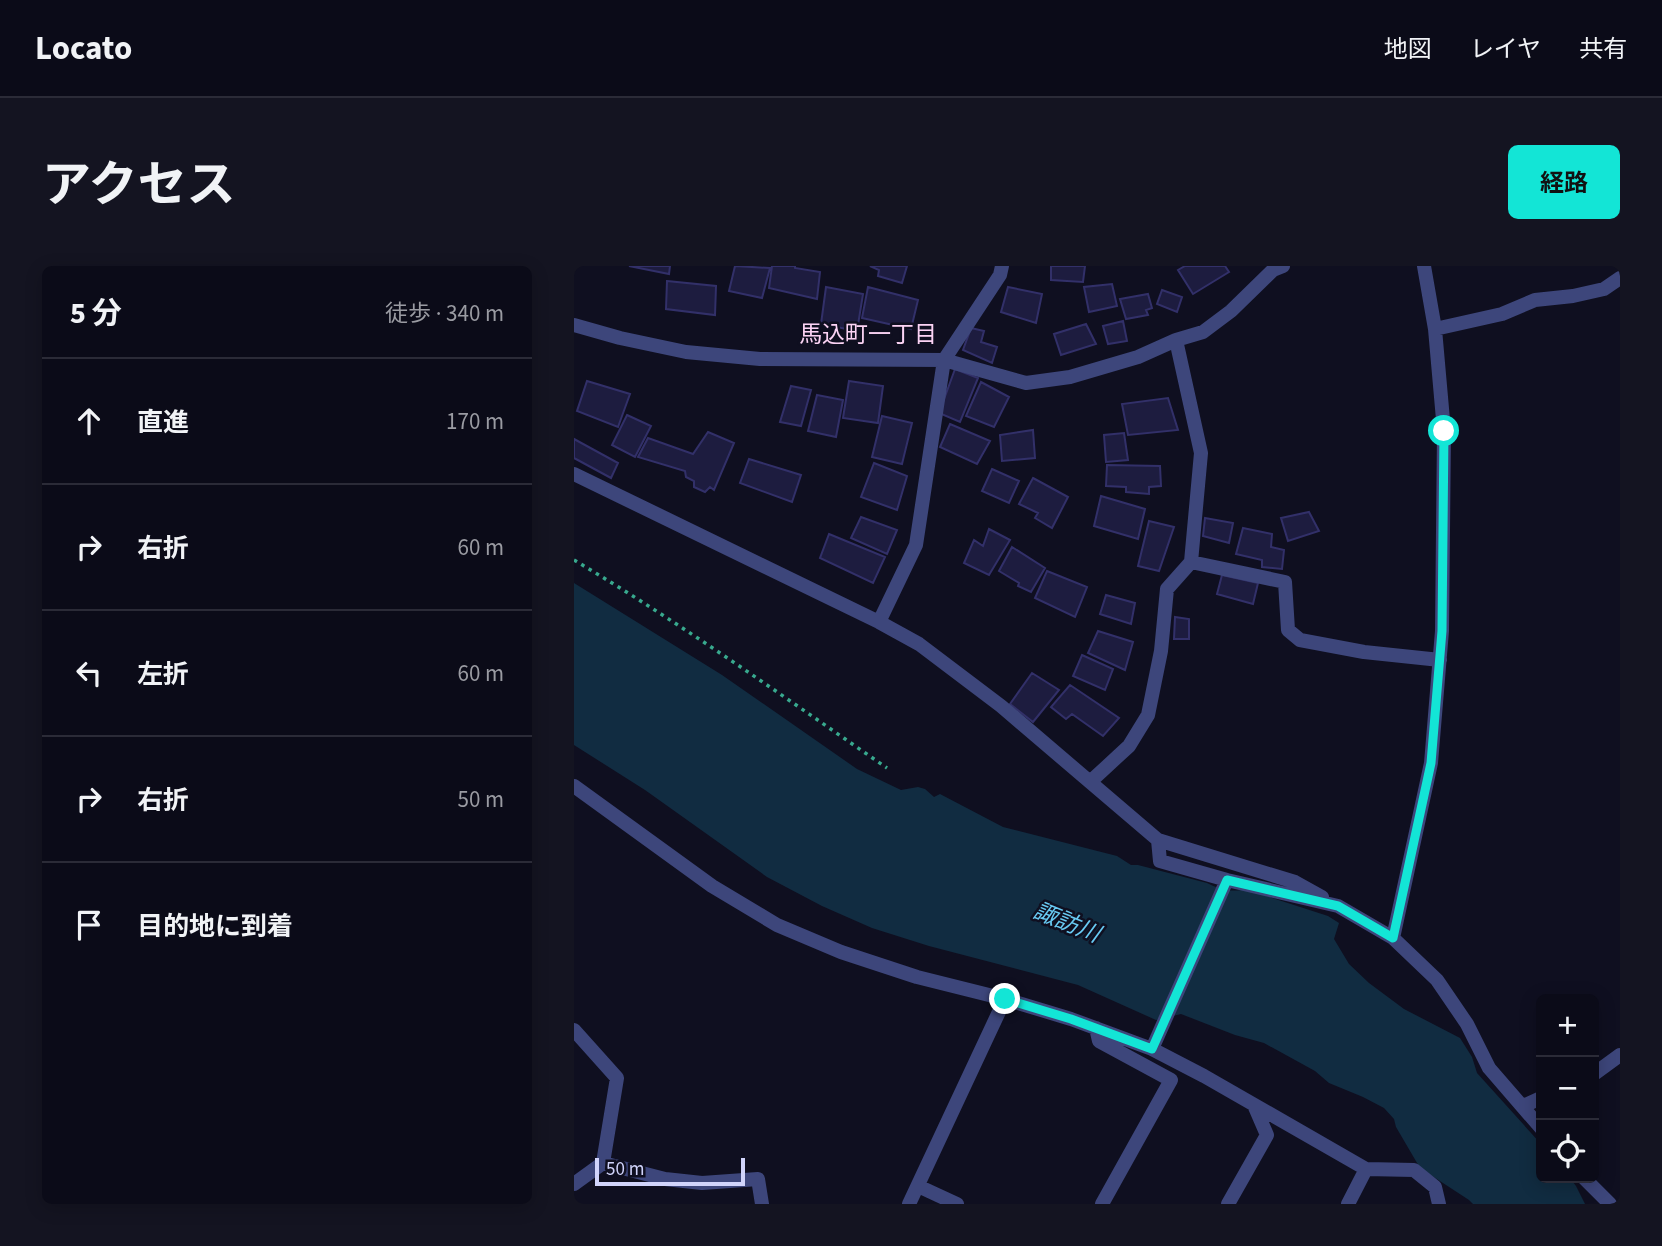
<!DOCTYPE html>
<html lang="ja">
<head>
<meta charset="utf-8">
<style>
  body { margin:0; font-family:"Source Sans 3","Noto Sans JP",sans-serif; background:#141421; color:#f1f3f6 }
  .controls { position:absolute; right:21px; bottom:21px; display:grid; overflow:hidden; border-radius:10px; box-shadow:0 4px 18px #0003 }
  .controls button { width:63px; height:63px; display:grid; place-items:center; padding:0; border:0; border-bottom:2px solid #2b2b37; background:#0b0b18; color:#f1f3f6; font:35px sans-serif }
  .scale { position:absolute; left:21px; bottom:18px; width:150px; box-sizing:border-box; padding-left:7px; border:4px solid #d1d4fb; border-top:0; font-size:19px; line-height:24px; white-space:nowrap; color:#d1d4fb; -webkit-text-stroke:5px #0f0f20; paint-order:stroke }
  .stop { position:absolute; width:21px; height:21px; margin:-16px; border:5px solid #13e5d6; border-radius:50%; background:#fff }
  .stop.end { background:#13e5d6; border-color:#fff; box-shadow:0 2px 7px #0008 }
  .list { margin:0; padding:0; list-style:none }
  h2 { display:flex; justify-content:space-between; align-items:center; height:91px; margin:0; padding:0 28px; font-size:30px }
  h2 small { font-size:23px; font-weight:400; color:#9a9ba2 }
  .list li { display:grid; grid-template-columns:46px 1fr auto; gap:21px; align-items:center; box-sizing:border-box; height:126px; padding:0 28px; border-top:2px solid #2b2b37 }
  .list b { display:block; font-size:26px; white-space:nowrap }
  .list em { font-size:23px; font-style:normal; color:#9a9ba2 }
  .icon { flex:none; width:38px; height:38px; fill:none; stroke:currentColor; stroke-width:2; stroke-linecap:round; stroke-linejoin:round }
  .map { position:relative; flex:none; width:1046px; height:938px; overflow:hidden; border-radius:10px }
  header { display:flex; align-items:center; gap:42px; box-sizing:border-box; height:98px; padding:0 35px; background:#0b0b18; border-bottom:2px solid #2b2b37 }
  header strong { font-size:33px }
  nav { display:flex; gap:38px; margin-inline-start:auto; font-size:24px }
  .intro { display:flex; align-items:center; justify-content:space-between; box-sizing:border-box; height:168px; padding:0 42px }
  h1 { margin:0; font-size:49px }
  .button { padding:18px 32px; border-radius:10px; background:#13e5d6; color:#111; font-size:24px; font-weight:700 }
  main { display:flex; gap:42px; padding:0 42px }
  aside { flex:1; background:#0b0b18; border-radius:10px; box-shadow:0 4px 18px #0003 }
  .map>svg:first-child { display:block }
  .water { fill:#112c41 }
  .building { fill:#1d1c3f; stroke:#323069; stroke-width:2 }
  .lines { fill:none; stroke-linecap:round; stroke-linejoin:round }
  .path { stroke:#38a98e; stroke-width:3.5; stroke-dasharray:3.5 5; stroke-linecap:butt }
  .street { stroke:#3d467b; stroke-width:14 }
  .route { stroke:#13e5d6; stroke-width:9 }
  .labels { text-anchor:middle; stroke-width:5; stroke-linejoin:round; paint-order:stroke }
  .neighbourhood-label { font-size:23px; fill:#fbd3f4; stroke:#0f0f20 }
  .water-label { font-size:23px; font-style:italic; fill:#68caf3; stroke:#0f0f20 }
</style>
</head>
<body>
<header>
<strong>Locato</strong>
<nav><a>地図</a><a>レイヤ</a><a>共有</a></nav>
</header>
<div class="intro"><h1>アクセス</h1><a class="button">経路</a></div>
<main>
<aside>
<h2>5 分<small>徒歩 · 340 m</small></h2>
<ul class="list">
<li><svg class="icon" aria-label="ahead" viewBox="0 0 24 24"><path d="M12 20V5M6 11l6-6 6 6"/></svg><div><b>直進</b></div><em>170 m</em></li>
<li><svg class="icon" aria-label="right" viewBox="0 0 24 24"><path d="M7 20v-9h11M14 6l5 5-5 5"/></svg><div><b>右折</b></div><em>60 m</em></li>
<li><svg class="icon" aria-label="left" viewBox="0 0 24 24"><path d="M17 20v-9H6M10 6l-5 5 5 5"/></svg><div><b>左折</b></div><em>60 m</em></li>
<li><svg class="icon" aria-label="right" viewBox="0 0 24 24"><path d="M7 20v-9h11M14 6l5 5-5 5"/></svg><div><b>右折</b></div><em>50 m</em></li>
<li><svg class="icon" aria-label="arrive" viewBox="0 0 24 24"><path d="M6 21V4h12l-3 4 3 4H6"/></svg><div><b>目的地に到着</b></div></li>
</ul>
</aside>
<div class="map">
<svg width="1046" height="938" viewBox="0 0 1046 938">
  <rect width="100%" height="100%" fill="#0f0f20"/>
  <path class="water" d="M0,317l148,92 135,94 44,21 17,-3 7,2 9,8 6,-3 63,33 114,29 14,9h7l69,18c11,6 26,10 38,6l83,27 11,7 -5,16 15,25 20,19 35,26 56,29 12,19 5,16 64,71v34h29l6,8 9,18h-112l-4,-4 -49,-32 -24,-41 -2,-8 -10,-11 -21,-11 -34,-14 -14,-12 -51,-28 -29,-8 -54,-21 -25,6 -78,-35 -149,-39 -57,-18 -50,-22 -55,-29 -122,-87 -71,-45z"/>
  <path class="building" d="M55,0h41l-1,8z
    M161,0l35,2 -8,30 -33,-7z
    M198,0h23v2l25,4 -3,27 -48,-11z
    M296,0h37l-5,17 -24,-7 1,-6z
    M477,0h34l-2,16 -32,-2z
    M611,0h40l4,6 -36,22 -15,-24z
    M93,15l49,5 -1,29 -49,-6z
    M538,18l5,22 -28,6 -5,-25z
    M252,21l37,7 -6,37 -36,-7z
    M294,21l50,13 -7,29 -49,-11z
    M434,21l34,7 -6,29 -35,-11z
    M588,24l20,7 -5,15 -20,-8z
    M574,28l4,14 -6,2 2,5 -22,4 -6,-20z
    M549,55l4,20 -19,3 -5,-18z
    M512,58l10,20 -35,11 -7,-21z
    M397,62l13,3 -3,11 16,5 -5,16 -29,-13z
    M381,103l23,9 -18,44 -21,-9z
    M13,115l43,13 -12,33 -41,-16z
    M275,115l34,5 -5,37 -35,-5z
    M407,116l28,15 -15,30 -28,-11z
    M217,120l20,4 -10,36 -21,-4z
    M243,129l26,5 -7,37 -28,-6z
    M594,132l10,32 -50,5 -6,-31z
    M53,149l24,11 -16,31 -23,-12z
    M308,150l30,7 -10,41 -30,-7z
    M376,158l40,17 -13,23 -37,-17z
    M459,164l2,28 -33,3 -2,-26z
    M134,166l26,11 -20,47 -4,-3 -5,5 -11,-5v-6l-8,-4 -1,-6 -47,-14 10,-19 45,16z
    M550,167l4,27 -22,2 -2,-27z
    M0,173l44,24 -7,15 -37,-20z
    M175,193l52,16 -9,27 -52,-19z
    M300,197l33,13 -10,34 -36,-13z
    M533,199l53,1 1,20 -12,1v7l-23,-2v-5l-20,-1z
    M418,203l27,12 -10,22 -27,-12z
    M459,212l35,19 -16,31 -17,-10 3,-5 -19,-9z
    M527,230l44,13 -7,30 -44,-13z
    M735,246l10,19 -31,10 -7,-23z
    M287,251l36,13 -10,24 -36,-16z
    M631,252l28,5 -4,20 -26,-7z
    M575,255l25,6 -15,44 -21,-5z
    M669,262l29,6 -1,13 13,3 -2,19 -20,-2v-7l-26,-6z
    M415,263l21,11 -21,35 -25,-12 10,-23 9,6z
    M255,268l56,23 -12,26 -53,-25z
    M438,281l33,21 -14,24 -13,-6 1,-3 -20,-12z
    M473,305l40,16 -12,30 -40,-19z
    M648,309l36,8 -5,21 -36,-10z
    M532,329l29,8 -4,21 -31,-10z
    M601,351l14,2v20h-15z
    M524,365l35,11 -8,28 -37,-17z
    M508,389l31,14 -8,21 -32,-14z
    M458,407l27,17 -26,32 -23,-18z
    M496,419l49,33 -16,18 -31,-22 -6,5 -15,-12z"/>
  <g class="lines">
    <path class="path" d="M0,294c108,64 210,137 313,208"/>
    <path class="street" d="M0,59l46,13 66,14 74,7 184,1 82,23 44,-6 68,-20 38,-17 27,-8 28,-21 42,-41 10,-4
      M861,63l67,-15 33,-14 38,-4 31,-7 16,-11
      M0,208l305,148 40,22 82,62 157,134 2,21 67,19 111,26 55,32 44,42 30,44 22,44 52,60
      M617,296l94,20 3,48 12,10 64,12 76,8
      M305,356l37,-77 28,-185 56,-85 2,-9
      M516,516l39,-36 19,-31 13,-64 6,-62 24,-27 10,-109 -25,-113
      M0,520l138,100 65,39 64,27 76,25 88,22 66,20 81,30 52,27 162,93 48,1 21,17 4,17
      M584,574l137,42 27,15
      M819,672l38,-175 11,-132 2,-200 -9,-102 -11,-63
      M522,762l3,13 72,39 -69,124
      M0,764l43,48 -14,85
      M578,783l75,-169
      M1020,808l26,-19
      M949,840l18,-8
      M1010,912l26,26
      M0,918l29,-21 62,16 37,4 56,-4 4,25
      M344,920l39,18
      M335,938l96,-205
      M654,938l39,-69 -13,-30
      M774,938l18,-35"/>
  </g>
  <g class="lines">
    <path class="route" d="M431,733l66,20 81,30 75,-169 111,26 55,32 38,-175 11,-132 2,-200"/>
  </g>
  <g class="labels">
    <g class="neighbourhood-label">
      <text x="294" y="76">馬込町一丁目</text>
    </g>
    <g class="water-label">
      <text transform="translate(493 656) rotate(22)" y="8">諏訪川</text>
    </g>
  </g>
</svg>
<div class="controls">
<button>+</button>
<button>−</button>
<button><svg class="icon" aria-label="locate" viewBox="0 0 24 24"><circle cx="12" cy="12" r="6"/><path d="M12 2v4M12 18v4M2 12h4M18 12h4"/></svg></button>
</div>
<div class="scale">50 m</div>
<div class="stop" style="left:870px;top:165px"></div>
<div class="stop end" style="left:431px;top:733px"></div>
</div>
</main>
</body>
</html>
